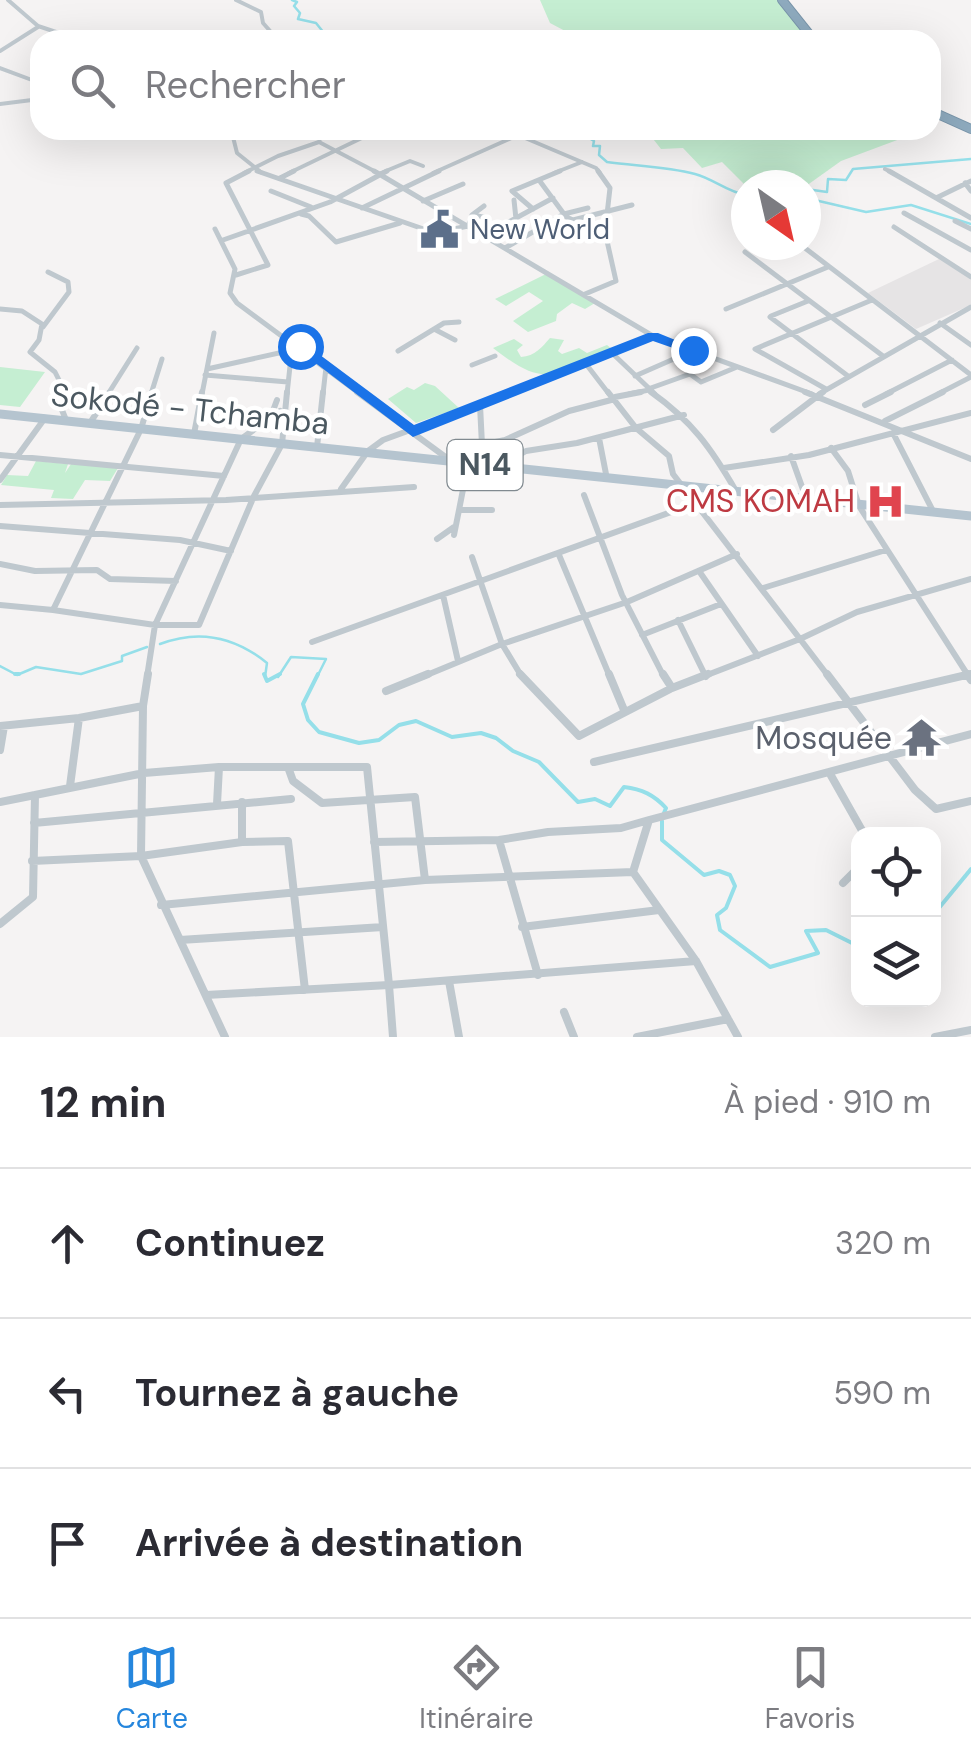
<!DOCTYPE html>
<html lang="fr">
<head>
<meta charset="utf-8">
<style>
  body { margin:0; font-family:"DM Sans",sans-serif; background:#f7f7f7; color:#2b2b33 }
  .controls { position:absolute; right:30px; bottom:30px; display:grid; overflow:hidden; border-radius:20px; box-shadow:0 10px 40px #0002 }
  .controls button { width:90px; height:90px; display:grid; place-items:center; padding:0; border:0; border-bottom:2px solid #e1e1e2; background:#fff; color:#2b2b33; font:50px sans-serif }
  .compass { position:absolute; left:731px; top:170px; width:90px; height:90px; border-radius:50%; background:#fff; box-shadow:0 10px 40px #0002; rotate:146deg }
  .stop { position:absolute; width:30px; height:30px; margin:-22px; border:8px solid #1a73e8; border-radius:50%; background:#fff }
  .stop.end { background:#1a73e8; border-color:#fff; box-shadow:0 2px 10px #0008 }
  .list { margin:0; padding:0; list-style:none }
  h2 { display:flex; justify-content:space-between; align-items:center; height:130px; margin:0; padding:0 40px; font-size:42px }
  h2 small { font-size:32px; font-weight:400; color:#7c7c81 }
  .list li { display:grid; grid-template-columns:65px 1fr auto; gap:30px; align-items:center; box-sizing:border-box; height:150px; padding:0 40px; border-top:2px solid #e1e1e2 }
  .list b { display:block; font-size:38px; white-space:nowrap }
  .list em { font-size:32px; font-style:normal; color:#7c7c81 }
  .icon { flex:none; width:55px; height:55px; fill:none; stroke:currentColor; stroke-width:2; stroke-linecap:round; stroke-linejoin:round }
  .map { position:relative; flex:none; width:971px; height:1037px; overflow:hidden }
  .search { position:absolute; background:#fff; box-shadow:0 10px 40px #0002; left:30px; right:30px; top:30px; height:110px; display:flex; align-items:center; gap:25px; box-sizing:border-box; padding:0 35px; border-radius:30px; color:#7c7c81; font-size:38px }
  .sheet { height:580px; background:#fff }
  nav { display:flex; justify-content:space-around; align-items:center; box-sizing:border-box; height:140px; border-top:2px solid #e1e1e2; background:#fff; font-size:28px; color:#7c7c81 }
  nav a { display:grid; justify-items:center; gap:5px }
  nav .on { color:#2586dd }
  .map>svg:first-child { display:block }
  .education { fill:#e6e4e5 }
  .green { fill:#c5eed2 }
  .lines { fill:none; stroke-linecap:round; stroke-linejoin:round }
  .stream-far1 { stroke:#95dfe9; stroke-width:2.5 }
  .stream { stroke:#95dfe9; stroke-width:4 }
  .highway-casing { stroke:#7995aa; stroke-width:10 }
  .minor-far3 { stroke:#bfc8ce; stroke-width:4 }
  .minor-far2 { stroke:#bfc8ce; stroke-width:5 }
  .minor-far1 { stroke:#bfc8ce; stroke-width:6 }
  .minor { stroke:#bfc8ce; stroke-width:8 }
  .major { stroke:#b5c4cf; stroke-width:9 }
  .highway { stroke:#8eaabe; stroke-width:8 }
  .route { fill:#1a73e8 }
  .labels { text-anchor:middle; stroke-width:9; stroke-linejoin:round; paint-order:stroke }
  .far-service-label { font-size:28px; fill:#4e5e75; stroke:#fff; text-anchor:start }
  .shield { fill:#fff; stroke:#818a90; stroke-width:2.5 }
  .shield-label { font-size:30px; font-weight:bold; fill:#4b5860 }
  .street-label { font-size:32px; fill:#4b5860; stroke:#fff }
  .health-label { font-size:32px; fill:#be3a42; stroke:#fff; text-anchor:end }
  .worship-label { font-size:32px; fill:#5b616d; stroke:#fff; text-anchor:end }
</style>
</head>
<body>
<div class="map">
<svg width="971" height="1037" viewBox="0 0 971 1037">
  <rect width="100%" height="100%" fill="#f5f3f3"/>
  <path class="education" d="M939,259l32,20v26l-55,24 -48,-36z"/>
  <path class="green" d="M540,0h239l33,40h-248l3,-8 -17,-9z
    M646,130h268l-6,6 -67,25 -35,25 -62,-2 -22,-22 -20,6 -19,-20 -22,1z
    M546,274l49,29 -10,6 -13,-6 -15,11 -1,7 -28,11 -15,-11 30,-20 -14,-9 -23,14 -11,-7z
    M550,338l14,2 -6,11 4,3 17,-6 8,5 20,-8 5,4c-61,25 -64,42 -119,-1l21,-9 9,6 -6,5 4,7c14,-1 21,-10 29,-19z
    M0,367l45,5 -25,35 -20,-2z
    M425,383l10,3 24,22 -43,15 -28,-24 19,-12 7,3z
    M36,461l32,3 -3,9 6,-9 47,4 -8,13 -25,-1 -12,19 -22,-1 3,-8 -53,-5 6,-10 21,1z"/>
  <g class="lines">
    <path class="stream-far1" d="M292,0l5,2 -3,4 6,7 -2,6 18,4 8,10 29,1 -3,2h11l-1,4
      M589,130l-5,5 10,6 -1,5h7l-1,9 8,7c29,4 59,4 88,12 19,5 32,18 51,21
      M806,189l21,3 1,-13 18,1 7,-11 118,-10
      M806,198l60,14 45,-7 60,19
      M160,644c39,-15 75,-7 107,19l-2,14
      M0,666l17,9 19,-8 45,7 41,-13v-5l25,-9
      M278,677l13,-20 35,2 -9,18"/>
    <path class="stream" d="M15,674h4
      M264,674l3,7 13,-7
      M318,674l-15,30 5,16 11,12 40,11 20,-3 20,-15 17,-4 36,16 29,-4 15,5 17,13 26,11 39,40 17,-3 15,7 14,-19c18,2 30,8 42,21l-2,5
      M662,821v19l42,35 15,-4 11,4 5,11 -9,22 -9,7 3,15 50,37 48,-14 -12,-22 20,-1 32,16
      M934,914l37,-45"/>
    <defs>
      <path id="highway" d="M782,0l32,40
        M931,111l40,18"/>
    </defs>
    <use href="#highway" class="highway-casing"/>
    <path class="minor-far3" d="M8,0l30,26 42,14
      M236,0l25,12 2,11 15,17
      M0,51l38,-24
      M0,68l40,15
      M0,104l40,-5
      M227,130l5,3 5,20 25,20
      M336,130l-15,5 -2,7 59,31
      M885,169l8,4
      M244,173l34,-17 41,-14
      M289,173l79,-38
      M381,173l29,-12 13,5
      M433,173l85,-38 78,33 4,5
      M554,173l28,-11"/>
    <path class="minor-far2" d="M257,171l178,62 33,-7 5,-11 14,3
      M374,171l279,165 159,58
      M889,171l82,47
      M280,178l14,-7
      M965,183l6,8
      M271,191l40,16
      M936,198l35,-17
      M514,200l2,19
      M423,201l40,-17
      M362,208l77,-37
      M533,209l-21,-18 48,-20
      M904,213l67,37
      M301,214l8,2 27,26 64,-19
      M564,214l24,-6
      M472,215l12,-9
      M562,215l11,5 59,-15
      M955,221l16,8
      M894,227l77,50
      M215,229l20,40 -5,24 7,10 123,91
      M483,236l70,-38
      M223,240l107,-38 57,-31
      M801,245l170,130
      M505,248l59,-34 -25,-34
      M745,252l138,104
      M236,275l32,-10 -42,-82 23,-12
      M585,294l31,-13 -11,-49 5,-44 -12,-17
      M0,309l22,2 20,13 -3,16 -9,12 25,20 9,18 -2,4
      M726,309l102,-42
      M771,316l37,-15
      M770,317l78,59
      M940,323l31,22
      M43,327l26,-35 -1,-10 -20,-10
      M434,329l21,11
      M398,351l46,-28 15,-1
      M612,353l43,41
      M586,364l23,30
      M472,365l23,-9
      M207,369l90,-20
      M205,375l83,7
      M635,376l57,-25
      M648,389l42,-15 11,8 36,-15
      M826,389l-71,-40 117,-49
      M108,394l29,-46
      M151,394l11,-35
      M202,394l12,-61
      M287,394l4,-37 9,-11
      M323,394l3,-27
      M507,394l145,-58
      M629,394l20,-4
      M819,394l152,-87
      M886,394l66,-34
      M938,394l33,-17"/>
    <path class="minor-far1" d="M63,392l-5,8 8,20
      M152,392l-11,37 -88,181 102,15h44l55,-129 28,-52 5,-52
      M357,392l94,69
      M608,392l28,36 33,28 4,18 127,165 -98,38
      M651,392c41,29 60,56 85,99
      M805,392l166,67
      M615,397l26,-5
      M480,405l3,60
      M865,405l26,-13
      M271,416l6,-16
      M885,421l58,-29
      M90,423l20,-31
      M773,430l50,-38
      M893,433l40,78
      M194,434l8,-42
      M599,438l7,36
      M481,445l24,-5 64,-29 46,-12
      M317,447l6,-55
      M831,448l17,23 11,35 110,171
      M0,455l224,21
      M791,456l15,42
      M468,464l-9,46h33
      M511,468l1,-9 14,-8 51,-8 107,-28
      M724,468l85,-13 162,-42
      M0,480l45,-62
      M341,489l27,-38 15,-11 131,-48
      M584,495l38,100 42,82
      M0,505l226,-5 188,-13
      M0,526l180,14 51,11
      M454,535l5,-25
      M437,539l17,-12
      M559,555l51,122
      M472,557l30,87 20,33
      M0,564l35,7 62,-1 13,9 66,2
      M699,571l59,85
      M763,588l123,-38
      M443,595l15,66
      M0,605l53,5
      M678,620l28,57
      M642,635l79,-31
      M312,642l384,-139
      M147,677l8,-52 86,-186 39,-28
      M422,677l80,-33 125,-42 110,-48
      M829,677l-29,-38 57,-27 114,-33
      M960,677l11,-3"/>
    <path class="minor" d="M148,674l-5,32 -2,150 101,-14 46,-1 17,149
      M520,674l59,62 93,-48 36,-14
      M609,674l15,36
      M663,674l9,14
      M827,674l88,116 21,19 35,-8
      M967,674l4,6
      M386,691l42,-17
      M0,726l79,-8 64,-12
      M0,750l4,-24
      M594,762l377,-88
      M288,767l5,14 29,22 93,-6 10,83
      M829,772l35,62
      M70,786l9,-68
      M0,802l35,-7
      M242,802v40
      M217,804l2,-37
      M34,823l257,-24
      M499,840l39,135
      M374,842l125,-2 49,-8 73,-4 28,-8
      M32,861l109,-5 84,181
      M633,872l16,-52 322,-86
      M633,872l63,89 42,76
      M843,883l15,-15
      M161,905l264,-25 208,-8
      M0,924l33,-27 2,-102 109,-22 75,-6h148l22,218 -183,10
      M522,927l137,-17
      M180,940l203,-13
      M449,981l10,56
      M564,1012l10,25
      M393,1037l-4,-52 307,-24
      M637,1037l91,-18
      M935,1037l36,-7"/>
    <path class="major" d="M0,414l971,102"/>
    <use href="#highway" class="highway"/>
  </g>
  <path class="route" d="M648,333h10l42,17 -7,5 -40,-14 -240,96 -120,-91 11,-3 110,82z"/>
  <defs>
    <symbol id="civic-bare" viewBox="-9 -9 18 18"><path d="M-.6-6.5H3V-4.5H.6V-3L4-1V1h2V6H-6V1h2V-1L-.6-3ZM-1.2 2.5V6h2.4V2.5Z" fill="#5c6f8a" stroke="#fff" stroke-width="2.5" paint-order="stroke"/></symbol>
    <symbol id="hospital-bare" viewBox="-9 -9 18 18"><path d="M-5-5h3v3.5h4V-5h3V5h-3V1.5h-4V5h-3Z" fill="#e0444e" stroke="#fff" stroke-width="2.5" paint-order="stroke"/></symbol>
    <symbol id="temple-bare" viewBox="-9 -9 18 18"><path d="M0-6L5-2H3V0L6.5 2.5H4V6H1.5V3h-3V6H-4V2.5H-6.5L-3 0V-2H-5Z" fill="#6b7280" stroke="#fff" stroke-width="2.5" paint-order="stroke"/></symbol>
  </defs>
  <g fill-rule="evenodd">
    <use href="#civic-bare" x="412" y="202" width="55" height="55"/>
    <use href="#hospital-bare" x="858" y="474" width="55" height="55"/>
    <use href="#temple-bare" x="894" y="710" width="55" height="55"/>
  </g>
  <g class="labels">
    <g class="far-service-label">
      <text x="470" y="239">New World</text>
    </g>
    <rect class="shield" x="447.5" y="440" width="75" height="50" rx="8"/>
    <g class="shield-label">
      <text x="485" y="475">N14</text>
    </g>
    <g class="street-label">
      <text transform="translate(190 409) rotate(6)" y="11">Sokodé - Tchamba</text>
    </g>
    <g class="health-label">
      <text x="855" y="512">CMS KOMAH</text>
    </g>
    <g class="worship-label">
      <text x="892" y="749">Mosquée</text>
    </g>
  </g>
</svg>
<div class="controls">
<button><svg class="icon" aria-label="locate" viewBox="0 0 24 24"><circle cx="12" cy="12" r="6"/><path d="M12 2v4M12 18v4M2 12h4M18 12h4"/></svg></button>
<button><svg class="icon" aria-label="layers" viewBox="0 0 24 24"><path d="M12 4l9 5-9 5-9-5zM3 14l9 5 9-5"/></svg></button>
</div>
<svg class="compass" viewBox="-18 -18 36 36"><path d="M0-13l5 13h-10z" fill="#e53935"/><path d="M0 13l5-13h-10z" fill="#7c7c81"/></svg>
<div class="stop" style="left:300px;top:346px"></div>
<div class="stop end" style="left:693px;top:350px"></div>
<div class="search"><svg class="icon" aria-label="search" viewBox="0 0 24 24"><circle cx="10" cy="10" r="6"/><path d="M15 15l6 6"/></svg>Rechercher</div>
</div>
<section class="sheet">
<h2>12 min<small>À pied · 910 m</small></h2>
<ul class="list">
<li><svg class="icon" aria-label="ahead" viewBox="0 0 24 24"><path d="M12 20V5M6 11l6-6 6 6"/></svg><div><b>Continuez</b></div><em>320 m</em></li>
<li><svg class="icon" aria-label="left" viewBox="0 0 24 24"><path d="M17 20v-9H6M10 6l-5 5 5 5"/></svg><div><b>Tournez à gauche</b></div><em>590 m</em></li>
<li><svg class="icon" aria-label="arrive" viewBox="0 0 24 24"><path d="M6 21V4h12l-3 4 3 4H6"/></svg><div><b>Arrivée à destination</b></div></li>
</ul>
</section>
<nav>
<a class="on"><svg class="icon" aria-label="map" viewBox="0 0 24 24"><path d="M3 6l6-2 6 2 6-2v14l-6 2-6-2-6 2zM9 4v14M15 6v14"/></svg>Carte</a>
<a><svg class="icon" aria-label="directions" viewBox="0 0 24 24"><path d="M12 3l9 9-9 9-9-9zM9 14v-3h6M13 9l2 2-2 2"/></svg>Itinéraire</a>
<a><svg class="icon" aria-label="saved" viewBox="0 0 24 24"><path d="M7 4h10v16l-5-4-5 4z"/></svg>Favoris</a>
</nav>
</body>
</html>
